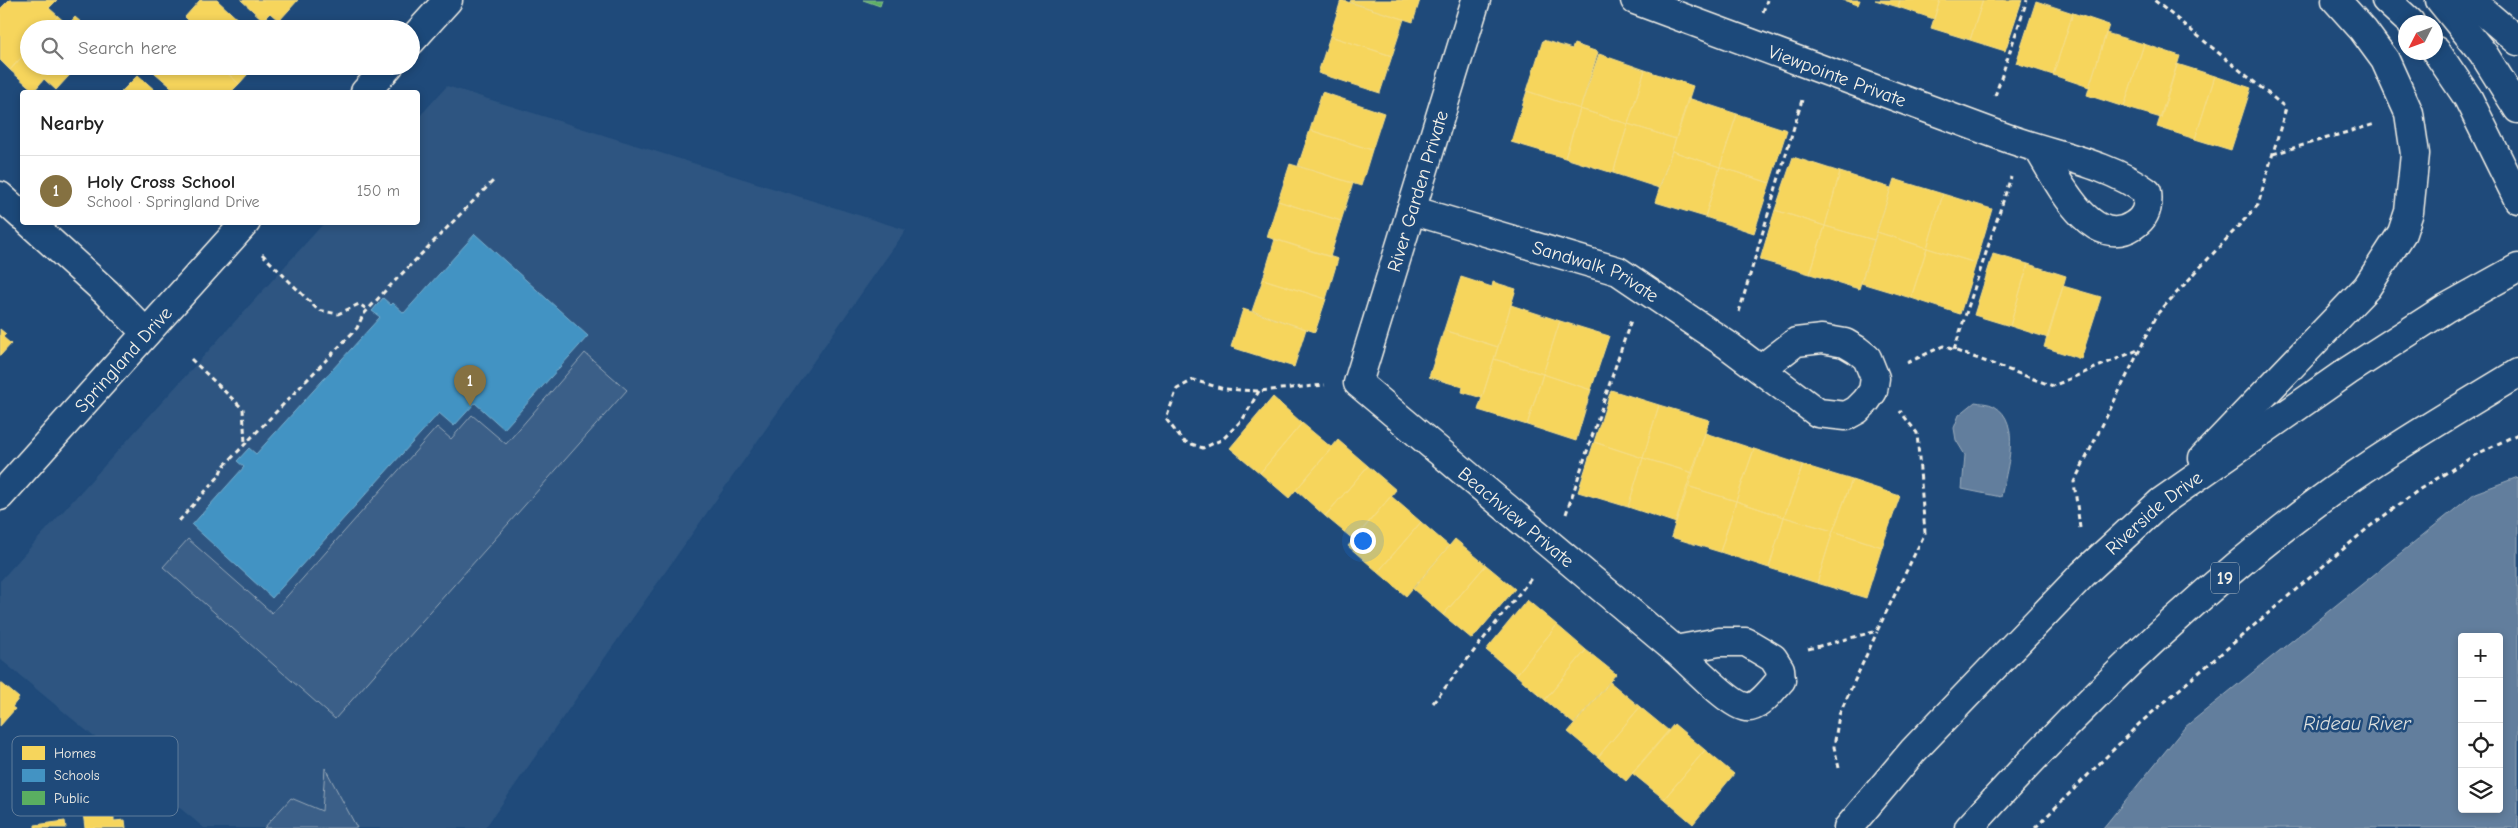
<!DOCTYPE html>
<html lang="en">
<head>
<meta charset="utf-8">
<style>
  body { margin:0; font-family:"Comic Neue",sans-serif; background:#f6f6f6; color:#222 }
  .controls { position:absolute; right:15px; bottom:15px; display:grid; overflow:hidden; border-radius:5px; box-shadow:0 2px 8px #0003 }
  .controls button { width:45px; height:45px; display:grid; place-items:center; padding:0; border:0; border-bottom:1px solid #e0e0e0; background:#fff; color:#222; font:25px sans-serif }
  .compass { position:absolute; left:2398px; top:15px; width:45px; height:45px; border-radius:50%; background:#fff; box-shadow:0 2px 8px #0003; rotate:228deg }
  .you { position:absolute; left:1362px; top:540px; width:18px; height:18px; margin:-12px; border:4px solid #fff; border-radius:50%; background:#1a73e8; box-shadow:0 0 0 8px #1a73e833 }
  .badge { display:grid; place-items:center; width:32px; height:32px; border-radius:50%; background:#857141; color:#fff; font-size:16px; font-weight:700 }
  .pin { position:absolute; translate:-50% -41px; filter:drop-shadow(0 1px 2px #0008) }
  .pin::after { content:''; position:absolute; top:26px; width:18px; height:15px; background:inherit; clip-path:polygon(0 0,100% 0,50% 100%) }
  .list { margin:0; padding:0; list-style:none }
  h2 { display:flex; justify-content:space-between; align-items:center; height:65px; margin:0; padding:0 20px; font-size:21px }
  h2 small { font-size:16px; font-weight:400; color:#767676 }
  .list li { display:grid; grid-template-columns:32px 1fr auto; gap:15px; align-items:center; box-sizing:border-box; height:70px; padding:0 20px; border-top:1px solid #e0e0e0 }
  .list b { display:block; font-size:19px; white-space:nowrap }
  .list p { margin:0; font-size:16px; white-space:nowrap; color:#767676 }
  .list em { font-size:16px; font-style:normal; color:#767676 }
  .icon { flex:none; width:28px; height:28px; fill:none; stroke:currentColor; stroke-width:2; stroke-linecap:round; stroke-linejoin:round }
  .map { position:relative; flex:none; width:2518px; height:828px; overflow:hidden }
  .search { position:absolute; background:#fff; box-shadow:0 2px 8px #0003; left:20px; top:20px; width:400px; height:55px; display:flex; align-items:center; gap:12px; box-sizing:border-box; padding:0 18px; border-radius:28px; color:#767676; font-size:19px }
  .panel { position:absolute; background:#fff; box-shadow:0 2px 8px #0003; left:20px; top:90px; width:400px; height:135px; border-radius:5px }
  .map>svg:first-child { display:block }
  .built { fill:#2d5581 }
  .green { fill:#3a5f88; stroke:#97a8b8 }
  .water { fill:#627e9d; stroke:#9cacbb; fill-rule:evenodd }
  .homes { fill:#f6d55c; stroke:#f5dd86 }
  .schools { fill:#4393c3; stroke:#78afce }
  .public { fill:#5aae61; stroke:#88c28a }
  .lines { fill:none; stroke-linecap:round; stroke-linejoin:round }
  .minor-casing { stroke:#f4f1e8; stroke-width:31 }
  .tertiary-casing { stroke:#f4f1e8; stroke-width:31 }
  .secondary-casing { stroke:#f4f1e8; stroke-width:31 }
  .primary-casing { stroke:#f4f1e8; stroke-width:31 }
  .path { stroke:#f4f1e8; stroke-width:3; stroke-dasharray:5 4; stroke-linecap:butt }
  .minor { stroke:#1f4a7a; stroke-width:28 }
  .tertiary { stroke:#1f4a7a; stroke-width:28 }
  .secondary { stroke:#1f4a7a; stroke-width:28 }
  .primary { stroke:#1f4a7a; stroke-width:28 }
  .labels { text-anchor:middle; stroke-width:5; stroke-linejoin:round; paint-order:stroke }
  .shield { fill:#1f4a7a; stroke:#b4bfc7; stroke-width:1 }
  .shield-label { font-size:18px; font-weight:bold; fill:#f4f1e8 }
  .street-label { font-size:19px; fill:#f4f1e8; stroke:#1f4a7a }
  .water-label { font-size:20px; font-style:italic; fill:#dee0dd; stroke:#1f4a7a }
  .key { fill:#1f4a7a; stroke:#5f7c9b; stroke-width:1 }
  .key-label { font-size:14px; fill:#f4f1e8 }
</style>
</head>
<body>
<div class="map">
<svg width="2518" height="828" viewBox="0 0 2518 828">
  <rect width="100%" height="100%" fill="#1f4a7a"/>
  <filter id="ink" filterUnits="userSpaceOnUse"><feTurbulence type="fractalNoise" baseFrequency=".02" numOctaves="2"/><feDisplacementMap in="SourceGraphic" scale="10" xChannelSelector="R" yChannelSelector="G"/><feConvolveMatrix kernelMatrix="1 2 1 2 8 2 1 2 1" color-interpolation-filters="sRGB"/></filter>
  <g filter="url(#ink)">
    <path class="built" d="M447,86l459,144 -421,598h-281l-204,-169v-78l324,-358 94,-1v-104z"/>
    <path class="green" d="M585,353l42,37 -292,329 -172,-152 25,-28 84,74 165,-186 14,12 21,-24 34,29z
      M325,768l32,60h-93l27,-30 31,13z"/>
    <path class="water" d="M1975,402c5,1 14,1 19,4 29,16 12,66 7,91l-39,-8 3,-34 -9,-15 -2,-12 5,-13z
      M2518,477v351h-415l82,-101 290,-234zM2462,637h37v172h-37z"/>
    <path class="homes" d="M9,0h48l-8,8 9,8 -11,13h-18v20l-19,21 -10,-10v-51z
      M200,0h17l27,25 -3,4h-44l-12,-12z
      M241,0h57l-19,21 -9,-8 -7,7z
      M1341,0l63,19 -12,37 -62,-20z
      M1351,0h69l-7,22 -63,-20z
      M1843,0h17l-2,5z
      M1875,0h25l-2,7z
      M1900,0h40l-6,19 -36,-12z
      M1940,0h43l-13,40 -39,-12z
      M1983,0h39l-17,51 -35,-11z
      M2036,1l37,12 -20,62 -37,-12z
      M2073,13l36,12 -20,62 -36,-12z
      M58,16l10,9 7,-8 14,12h-42z
      M2106,33l38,11 -20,63 -37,-12z
      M1330,36l62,20 -12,37 -62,-20z
      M1543,40l29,9 2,-5 24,8 -18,57 -53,-18z
      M2144,44l36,12 -19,62 -37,-11z
      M29,49v17h49l-22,24 -12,-11 -10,12 -24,-21z
      M1599,54l46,16 -17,54 -48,-15z
      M2177,64l38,12 -20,63 -38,-12z
      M147,66h73l19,18 -8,8h-38l-6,-4 -4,4h-6z
      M220,66h35l-16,18z
      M1645,70l48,16 -17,53 -48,-15z
      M138,75l19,17h-36z
      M2215,76l36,12 -20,62 -36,-11z
      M1527,91l53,18 -15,49 -54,-16z
      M1322,92l62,21 -12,37 -62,-20z
      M1688,98l49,16 -17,53 -48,-16z
      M1580,109l48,15 -15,49 -48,-15z
      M1737,114l50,16 -17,53 -50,-16z
      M1628,124l48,15 -17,49 -46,-15z
      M1310,130l62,20 -11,36 -63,-20z
      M1672,151l48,16 -15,50 -50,-15z
      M1793,157l47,15 -15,54 -50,-16z
      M1290,164l63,19 -12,38 -63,-20z
      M1720,167l50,16 -16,50 -49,-16z
      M1840,172l51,16 -17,52 -49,-14z
      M1894,179l49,15 -16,54 -50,-16z
      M1943,194l49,15 -16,54 -49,-15z
      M1278,201l63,20 -11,36 -63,-20z
      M1775,210l50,16 -15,48 -50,-14z
      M1825,226l49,14 -15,49 -49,-15z
      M1877,232l50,16 -16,50 -50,-15z
      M1275,239l63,20 -12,40 -63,-20z
      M1927,248l49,15 -16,51 -49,-16z
      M1993,254l35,10 -18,62 -36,-11z
      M2028,264l38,12 -18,62 -38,-12z
      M1461,277l31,10 1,-5 23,7 -18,58 -54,-17z
      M1263,279l63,20 -11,33 -63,-21z
      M2063,286l38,11 -20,62 -37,-12z
      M1511,305l49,16 -17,53 -49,-15z
      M1243,309l63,20 -12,38 -63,-20z
      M1560,321l49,15 -18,54 -48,-16z
      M0,329l6,5 -3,3 8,7 -11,12z
      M1444,330l54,17 -16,51 -20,-6 1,-5 -34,-10z
      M1494,359l49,15 -16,51 -49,-15z
      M1543,374l48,16 -15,51 -49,-16z
      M1611,390l48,15 -16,53 -49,-16z
      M1273,397l29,26 -42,50 -30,-25z
      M1659,405l50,15 -16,53 -50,-15z
      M1302,423l30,25 -43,50 -29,-25z
      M1705,433l49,16 -18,52 -49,-15z
      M1338,440l30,26 -43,50 -29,-26z
      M1594,442l49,16 -15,49 -50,-15z
      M1754,449l49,16 -19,52 -48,-16z
      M1643,458l50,15 -17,50 -48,-16z
      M1803,465l49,15 -19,51 -49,-14z
      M1368,466l28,24 -42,50 -29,-24z
      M1852,480l48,16 -18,51 -49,-16z
      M1687,486l49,15 -16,51 -49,-15z
      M1391,496l30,26 -43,50 -30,-26z
      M1736,501l48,16 -15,51 -49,-16z
      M1784,517l49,14 -16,52 -48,-15z
      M1421,522l28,24 -43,50 -28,-24z
      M1833,531l49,16 -16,51 -49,-15z
      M1455,539l31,26 -43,50 -30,-26z
      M1486,565l29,24 -43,50 -29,-24z
      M1527,600l30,25 -41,50 -30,-25z
      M1557,625l29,25 -41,50 -29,-25z
      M1586,650l30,24 -42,50 -29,-24z
      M0,682l19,16 -7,9 3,2 -15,17z
      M1610,682l30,25 -42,50 -30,-25z
      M1640,707l29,24 -43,50 -28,-24z
      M1674,724l31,26 -41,49 -32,-26z
      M1705,750l29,24 -41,50 -29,-25z
      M108,803l2,14h4v4l11,-1 1,8h-41l-3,-23z
      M65,821l1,7h-31v-3z"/>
    <path class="schools" d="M475,234l113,102 -84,93 -29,-26 -21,23 -15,-13 -167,185 -80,-73 52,-58 -7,-6 12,-13 7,6 124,-137 -8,-6 11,-13 8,7 2,-2 11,10z"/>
    <path class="public" d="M863,0h19l-2,6z"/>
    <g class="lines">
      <defs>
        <g id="minor">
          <path id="s1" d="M1476,0l-118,383c105,89 210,177 315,265 16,13 56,57 73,59 13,2 26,-18 35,-27l-1,-11 -7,-11 -27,-16h-27l-44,8"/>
          <path id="s2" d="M1635,0c123,46 246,92 369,137 48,18 102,25 143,55 2,15 -1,25 -13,33 -43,28 -77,-46 -95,-75"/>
          <path d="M0,196l22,20"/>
          <path id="s3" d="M1411,210l207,61 111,75 89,67 28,3 11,-6 9,-9 7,-10 2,-13 -8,-20 -10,-8 -12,-7 -23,-4 -26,3 -35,27"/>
          <path d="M29,222l78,71 39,40"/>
        </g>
        <g id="tertiary">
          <path d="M411,41l37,-41"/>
          <path d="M365,92l24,-26"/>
          <path id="s4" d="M0,496l246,-274"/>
        </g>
        <path id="secondary" d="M2386,0l24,22
          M2440,0l43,53 35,56
          M2436,51l32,47 50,101"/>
        <g id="primary">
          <path d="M2470,0l48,41"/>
          <path d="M2203,458l164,-171 35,-54 7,-21 6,-58 -6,-41 -24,-53 -22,-30 -27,-30"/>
          <path id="s5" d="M1848,828l65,-77 170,-177 78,-72 187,-131 98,-63 72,-40"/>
          <path d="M1969,828c105,-116 218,-228 343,-322 65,-49 137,-91 206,-133"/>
        </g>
      </defs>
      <use href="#minor" class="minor-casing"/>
      <use href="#tertiary" class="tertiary-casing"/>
      <use href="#secondary" class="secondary-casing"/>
      <use href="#primary" class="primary-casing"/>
      <path class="path" d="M1763,12l4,-12
        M1995,96l32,-96
        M2273,154l102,-30
        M262,254l56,56 20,4 21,-10 9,6
        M1739,312l63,-212
        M1954,350l57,-173
        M191,359l52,50 2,34
        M1907,363l36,-17 110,40 87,-37
        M1259,391l-16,28 -20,20 -20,9 -20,-7 -17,-22 11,-30 16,-9 31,9 35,2 66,-6
        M1566,514l65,-194
        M179,521l40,-45 3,-8 135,-140 6,-13 22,-24 109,-111
        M2080,528l-6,-46 84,-169 100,-108 28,-97 -132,-108
        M1808,649l69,-18 48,-98 -8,-100 -17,-22
        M1433,703l100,-127
        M1839,768l-5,-21 5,-32 38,-83
        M2035,828l105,-105 229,-196 51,-38 57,-35 41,-20"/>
      <use href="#minor" class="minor"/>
      <use href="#tertiary" class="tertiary"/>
      <use href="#secondary" class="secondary"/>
      <use href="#primary" class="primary"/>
    </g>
  </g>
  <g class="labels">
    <rect class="shield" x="2211" y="562.5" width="28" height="31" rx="4"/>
    <g class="shield-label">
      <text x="2225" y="584">19</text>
    </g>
    <g class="street-label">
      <text dy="7" stroke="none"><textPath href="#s2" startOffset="216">Viewpointe Private</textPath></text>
      <text transform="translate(1417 191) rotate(-73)" y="7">River Garden Private</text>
      <text dy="7" stroke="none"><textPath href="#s3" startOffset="195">Sandwalk Private</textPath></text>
      <text dy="7" stroke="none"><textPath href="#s4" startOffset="184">Springland Drive</textPath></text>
      <text dy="7" stroke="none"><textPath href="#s5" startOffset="440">Riverside Drive</textPath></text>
      <text dy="7" stroke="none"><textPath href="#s1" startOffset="608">Beachview Private</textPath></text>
    </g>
    <g class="water-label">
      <text x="2357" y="730">Rideau River</text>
    </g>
  </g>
  <rect x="12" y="736" width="166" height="80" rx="8" class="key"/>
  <rect x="22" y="746" width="23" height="14" fill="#f6d55c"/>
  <rect x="22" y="769" width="23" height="13" fill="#4393c3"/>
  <rect x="22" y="791" width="23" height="14" fill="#5aae61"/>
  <g class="key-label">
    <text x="54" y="758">Homes</text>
    <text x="54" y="780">Schools</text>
    <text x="54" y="803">Public</text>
  </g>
</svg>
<div class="controls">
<button>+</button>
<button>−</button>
<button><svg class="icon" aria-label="locate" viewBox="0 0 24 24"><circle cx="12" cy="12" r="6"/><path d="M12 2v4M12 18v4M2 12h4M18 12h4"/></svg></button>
<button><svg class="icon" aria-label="layers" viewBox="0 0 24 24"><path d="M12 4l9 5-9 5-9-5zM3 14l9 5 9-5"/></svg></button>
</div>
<svg class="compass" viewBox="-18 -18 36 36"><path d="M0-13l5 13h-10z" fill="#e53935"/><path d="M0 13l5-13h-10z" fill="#767676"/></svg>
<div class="you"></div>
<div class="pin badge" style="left:470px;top:406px">1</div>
<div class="search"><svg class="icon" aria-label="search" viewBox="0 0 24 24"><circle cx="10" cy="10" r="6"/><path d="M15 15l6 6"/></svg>Search here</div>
<section class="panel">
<h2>Nearby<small></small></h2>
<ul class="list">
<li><span class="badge">1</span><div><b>Holy Cross School</b><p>School · Springland Drive</p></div><em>150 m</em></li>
</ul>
</section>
</div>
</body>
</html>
